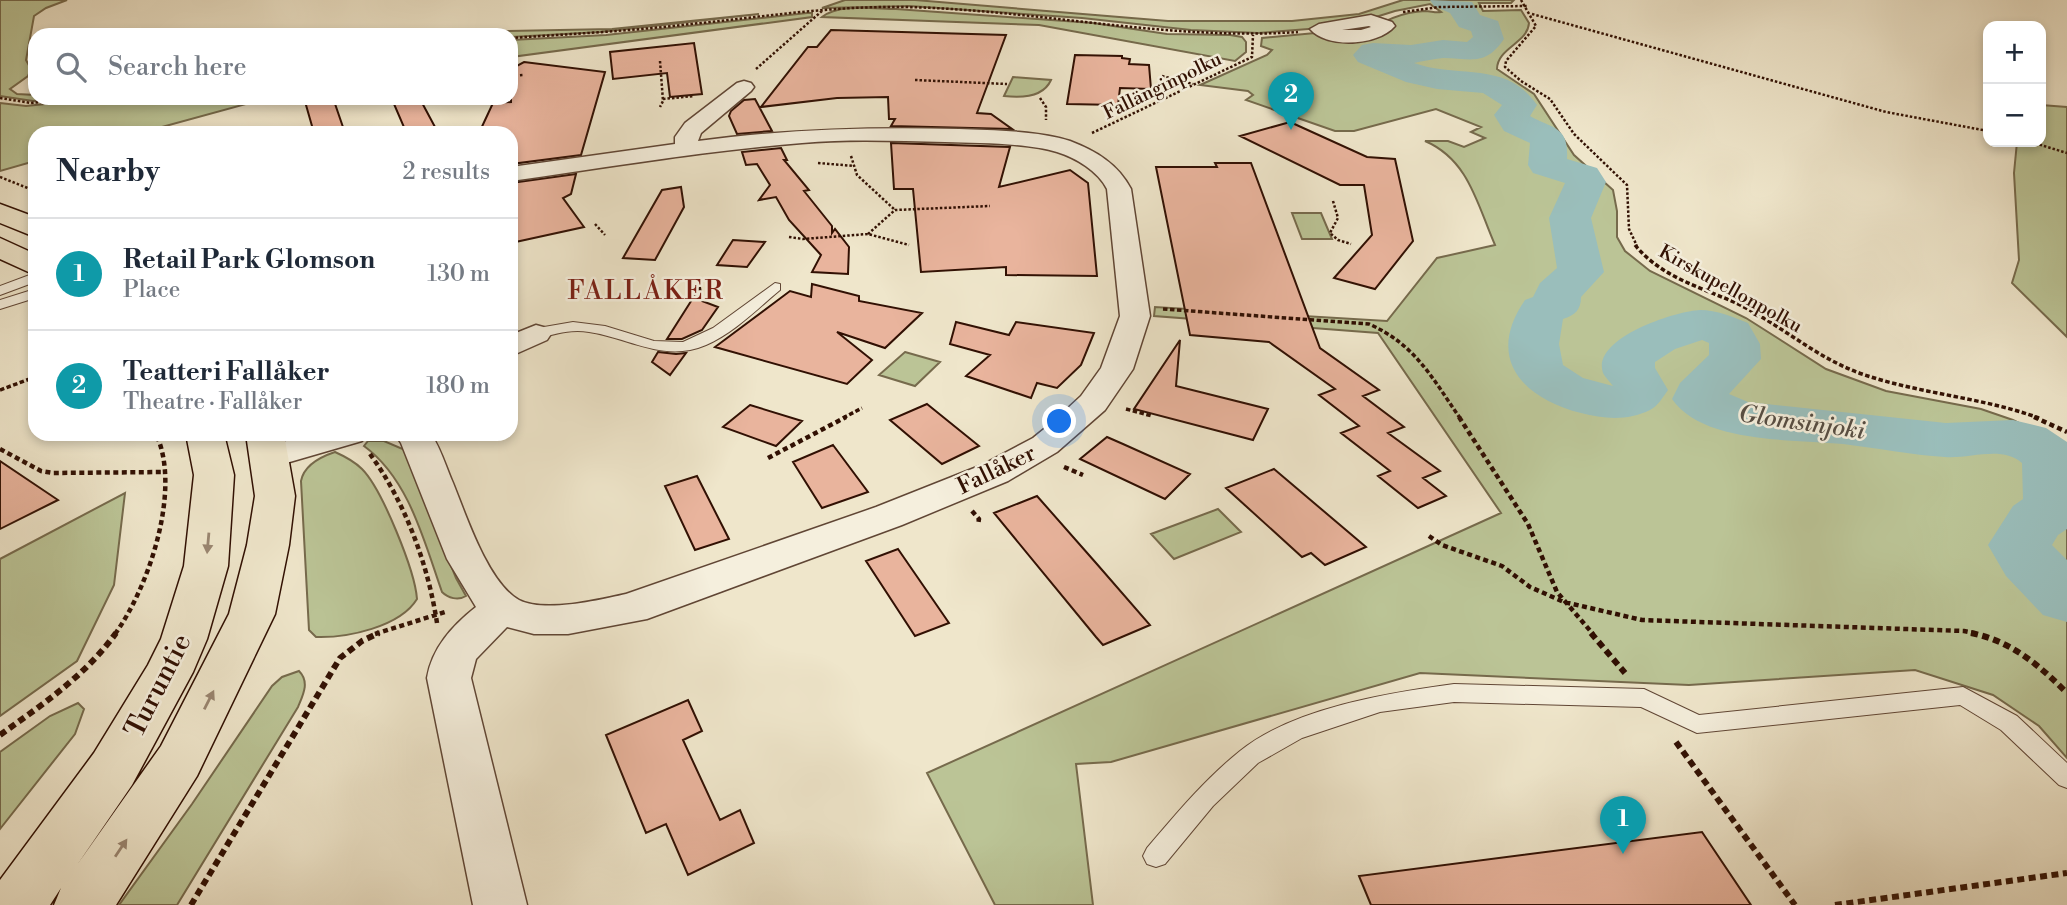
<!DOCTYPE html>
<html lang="en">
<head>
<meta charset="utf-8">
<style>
  body { margin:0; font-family:"Libre Bodoni",serif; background:#f2f2f3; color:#1f2937 }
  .controls { position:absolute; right:21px; top:21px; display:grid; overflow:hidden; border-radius:14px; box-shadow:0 4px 10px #0003 }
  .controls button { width:63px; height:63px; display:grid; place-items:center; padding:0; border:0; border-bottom:2px solid #e0e1e3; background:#fff; color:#1f2937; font:35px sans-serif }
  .you { position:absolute; left:1060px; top:422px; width:24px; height:24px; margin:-18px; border:5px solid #fff; border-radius:50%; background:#1a73e8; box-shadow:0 0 0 10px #1a73e833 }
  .badge { display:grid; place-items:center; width:46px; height:46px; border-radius:50%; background:#b45309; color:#fff; font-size:23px; font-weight:700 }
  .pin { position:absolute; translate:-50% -58px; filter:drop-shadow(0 2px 4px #0008) }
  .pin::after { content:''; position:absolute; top:37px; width:24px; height:21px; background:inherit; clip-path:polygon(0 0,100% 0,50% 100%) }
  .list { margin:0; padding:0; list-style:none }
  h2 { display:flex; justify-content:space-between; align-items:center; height:91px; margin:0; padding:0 28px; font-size:30px }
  h2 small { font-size:23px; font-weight:400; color:#747a83 }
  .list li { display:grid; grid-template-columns:46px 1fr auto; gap:21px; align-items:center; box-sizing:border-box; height:112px; padding:0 28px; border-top:2px solid #e0e1e3 }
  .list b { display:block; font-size:26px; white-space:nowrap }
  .list p { margin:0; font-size:23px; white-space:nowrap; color:#747a83 }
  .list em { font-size:23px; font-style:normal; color:#747a83 }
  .icon { flex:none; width:38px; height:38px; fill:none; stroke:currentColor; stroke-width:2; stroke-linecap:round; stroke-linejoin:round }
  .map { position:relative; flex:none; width:2067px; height:905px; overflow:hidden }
  .search { position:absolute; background:#fff; box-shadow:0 4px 10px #0003; left:28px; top:28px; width:490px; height:77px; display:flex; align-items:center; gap:18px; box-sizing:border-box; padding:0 24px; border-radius:21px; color:#747a83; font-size:26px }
  .panel { position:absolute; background:#fff; box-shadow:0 4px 10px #0003; left:28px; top:126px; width:490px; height:315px; border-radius:21px }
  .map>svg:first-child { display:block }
  .green { fill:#bbc496; stroke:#766a4c; stroke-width:2 }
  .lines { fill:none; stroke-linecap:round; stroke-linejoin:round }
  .river { fill:#9abebb; fill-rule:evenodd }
  .building { fill:#e9b49d; stroke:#311003; stroke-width:2 }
  .lane-casing { stroke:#604635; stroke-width:2 }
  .street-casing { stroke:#604635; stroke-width:3 }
  .primary-casing { stroke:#311003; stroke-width:3 }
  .path-far3 { stroke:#311003; stroke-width:2.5; stroke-dasharray:2.5 2; stroke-linecap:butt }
  .path-far2 { stroke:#311003; stroke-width:3.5; stroke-dasharray:4.5 2.5; stroke-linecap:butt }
  .path-far1 { stroke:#311003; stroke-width:4.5; stroke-dasharray:5 3.5; stroke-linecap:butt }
  .path { stroke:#311003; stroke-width:6; stroke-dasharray:7 4.5; stroke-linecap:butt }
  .lane { fill:#f5efdd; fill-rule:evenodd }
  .street { fill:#f5efdd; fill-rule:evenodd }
  .primary { fill:#efe6cb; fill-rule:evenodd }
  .oneway { fill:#9a8671 }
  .labels { text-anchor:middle; stroke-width:5; stroke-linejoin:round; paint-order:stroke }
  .far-street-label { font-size:19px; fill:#311003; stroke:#f5efdd }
  .street-label { font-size:23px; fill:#311003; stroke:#f5efdd }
  .water-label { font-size:24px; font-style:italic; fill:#564d43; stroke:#f5efdd }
  .quarter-label { font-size:26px; letter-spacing:2px; fill:#7a1f14; stroke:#f5efdd }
  .near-street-label { font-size:28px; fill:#311003; stroke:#f5efdd }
</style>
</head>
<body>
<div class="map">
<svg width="2067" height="905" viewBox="0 0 2067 905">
  <rect width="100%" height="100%" fill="#efe6cb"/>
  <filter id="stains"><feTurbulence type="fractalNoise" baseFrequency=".00286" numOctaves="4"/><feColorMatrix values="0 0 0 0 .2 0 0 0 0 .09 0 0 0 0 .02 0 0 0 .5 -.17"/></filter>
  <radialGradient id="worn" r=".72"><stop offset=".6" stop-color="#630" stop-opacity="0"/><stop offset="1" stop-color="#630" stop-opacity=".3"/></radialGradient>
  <path class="green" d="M0,0h67l-21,8 -12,8 -8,44 5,9 -3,7 -18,13 7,5 18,1v3h42l-44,3 -33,-5z
    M845,0h70l253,21h124l67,-7 44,-14h111l-3,3h-32l4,8 38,-1 8,13c-1,20 -32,25 -32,46l37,25 40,61 39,35 4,21v26l8,14 25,20 96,47 80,51 60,22 95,18 32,11 54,27v311l-28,-32 -46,-31 -78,-25 -226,15 -269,-12 -309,89 -35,2 17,141h-98l-68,-132 574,-260 -123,-180 -224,-17 1,-9 232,14 50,-63 58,-13c-18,-41 -26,-85 -70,-104h23l16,6 21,-9 -14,-6 10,-5 -45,-18 -82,22h-19l-89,-31 7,-5 -5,-4 -48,-6 67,-30 5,-5 -11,-4 1,-8 64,-6 36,4c18,-14 39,-24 63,-25 6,0 10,2 16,1l-11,-8 -35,7 -48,15 -89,7 -67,-3 -109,-12 -172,-12 -88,2z
    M896,9l197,14 74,11 63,1 12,2 4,5v10l-11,9 -196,-36 -217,-8c17,-14 53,-8 74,-8z
    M807,13h5v4l-301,40v-17l95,-5z
    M759,14l-159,18 -89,5 -77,-2 15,-3 163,-3z
    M1013,77l38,3c-8,18 -30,18 -47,16z
    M104,98h164l-128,35h-105v28l-35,10v-68l26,3z
    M2041,105l26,2v230l-55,-54 7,-23 -5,-87 3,-31h24z
    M1292,213h29l11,26h-30z
    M905,352l35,10 -25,24 -36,-11z
    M368,441h16l21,9 51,128 10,18c-8,5 -18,2 -24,-4 -18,-51 -33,-113 -78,-146z
    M335,452c9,4 20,10 27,17 20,20 53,102 55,130 -17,28 -70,39 -101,38l-7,-7 -8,-149c3,-16 19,-24 34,-29z
    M125,493l-11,92 -37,76 -77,55v-157z
    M1218,509l23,23 -67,27 -23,-25z
    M299,671c11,11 4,24 -1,36l-121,198h-58l73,-101 80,-118 10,-9z
    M78,703l6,6 -9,25 -75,95v-77l50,-36z"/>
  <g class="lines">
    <path class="river" d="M1430,0l42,2 8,13 18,6 6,18c-19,28 -33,19 -61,19 -10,1 -20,3 -29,5 44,16 93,-3 123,42l-7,11c23,13 39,10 37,43l30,9 9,14 -15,36 13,54 -23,25c0,13 -6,18 -18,22l-4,25 4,21 20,13 30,8c-3,-4 -8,-9 -10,-13 -12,-35 73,-62 97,-63 17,0 33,7 48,13l12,21 1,15 -32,35 19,8 198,21 67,-3 33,8 21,14v87l-9,6 -6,10 15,15v62l-24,-7 -37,-39 -18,-31 25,-39 10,-7 -1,-36c-20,-18 -52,-4 -77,-6 -34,-2 -68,-9 -102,-13 -50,-5 -140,0 -171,-45l8,-16 29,-28v-12l-7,-3 -27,9 -20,13v6l13,22c-5,7 -10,16 -18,20 -22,11 -46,9 -69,3 -59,-15 -96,-55 -56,-113l8,-3 7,-14 17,-15 -8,-50 16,-35 -32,-10 -5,-8 2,-22 -26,-12 -10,-16 8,-10 -19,-12 -46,-4 -31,-7 -48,-20 -5,-7 9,-10 11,-2 38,2 32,-5 24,2 6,-5 -2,-6 -12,-4 -9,-14 -16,-7z"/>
  </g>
  <path class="building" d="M831,30l175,5 -29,78 14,1 21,15 -121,-3 4,-7h-6l-1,-22 -51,1 -76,9 47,-60h9z
    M694,43l8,51 -32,3 -3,-24 -54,6 -3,-27z
    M1075,55l47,1v2l8,1 -1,5 20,1 2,24 -31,-1 -2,17 -51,-1z
    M524,62l81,10 -24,83 -70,9v-31h-32l14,-30 18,-1v-33z
    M304,98h29l12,35h-31z
    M420,99l15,28 -29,5 -12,-28z
    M755,99l17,32 -35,3 -8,-18 2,-5 13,-11z
    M1290,122l77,35 28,2 18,82 -38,48 -41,-11 38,-43 -8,-50h-24l-100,-49z
    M891,143l119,4 -11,40 71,-17 18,13 9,93 -91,-1v-8l-85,5 -8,-83h-19z
    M781,148l6,12h-3l25,30 -5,1 28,35v7l3,-4 14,18 -1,27 -36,-2 9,-17 -32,-35 -13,-23 -17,3 11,-15 -13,-21 -11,1 -4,-13z
    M1215,163h36l69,185 59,42 -16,6 41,31 -16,6 52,38 -17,7 23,18 -28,12 -40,-32 12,-5 -49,-38 18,-7 -40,-31 16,-6 -66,-47 -79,-7 -34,-168h61z
    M576,174l-5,20 -8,4 21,29 -73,16v-60z
    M681,187l3,20 -29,53 -32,-2 39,-68z
    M733,240l32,2 -18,25 -30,-2z
    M812,284l47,12v5l63,12 -37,35 -48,-16 35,28 -25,24 -132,-37 75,-56 21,6z
    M700,287l2,14 16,6 -16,23 -20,9h-15z
    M956,322l53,13 7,-13 78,11 -13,32 -24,23 -20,-5 -6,15 -65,-22 24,-21 -40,-11z
    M1180,340l-4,46 92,23 -15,31 -119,-31z
    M658,352l18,2 10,-1 -16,22 -18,-13z
    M927,404l52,42 -37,18 -52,-44z
    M750,405l52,16 -26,25 -53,-19z
    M1107,437l16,7 67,30 -25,25 -85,-40z
    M833,445l35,47 -46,16 -29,-46z
    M0,461l58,39 -58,29z
    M1274,469l92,78 -41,18 -14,-12 -9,4 -76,-69z
    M697,476l32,63 -34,11 -30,-64z
    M1037,496l59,67 54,62 -47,20 -7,-8 -102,-124z
    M898,549l51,74 -34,13 -49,-75z
    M688,700l14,31 -19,9 37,80 20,-10 14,33 -66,32 -22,-51 -20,9 -40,-98z
    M1702,832l49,73h-380l-12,-29z"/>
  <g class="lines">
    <defs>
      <path id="lane" d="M35,273v9l-35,13v-9z
        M775,283l5,1v6c-23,19 -46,43 -74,55 -42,18 -76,-7 -117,-13 -19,-3 -34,2 -53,7l-8,-5 16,-7 29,-5 32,4 49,15 29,1 30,-14z
        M35,289v9l-35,11v-9z
        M1454,684l190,5 55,26 264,-28 54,29 50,47v25l-8,-3 -58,-55 -41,-25 -263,28 -56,-26 -187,-5 -74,10 -78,26 -44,25 -45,43 -48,58 -9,3 -9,-3 -4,-8 4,-8c29,-34 58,-69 93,-97 53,-43 148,-58 214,-67z"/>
      <path id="street" d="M1371,15l21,7 3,4c-17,20 -68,23 -85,3l9,-5zM1369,26l2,1 -10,3h-19z
        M744,81l7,2 3,4 -3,4 -50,42 -3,8c87,-12 173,-14 261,-12 31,1 82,2 111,12 26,10 48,23 61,48l19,127 -17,53 -28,41 -48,42 -49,29 -106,44 -255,94 -79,15h-34l-27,-7 -31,32 -5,19 56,227h-54l-46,-227c5,-30 25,-52 49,-71l-29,-48 -46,-116 -6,-9h36c10,15 15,33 22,49 13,32 35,100 66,117 25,13 81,0 107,-6l250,-87 106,-42 51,-27 21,-17 27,-25 20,-28 19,-52 -13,-127c-9,-18 -31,-31 -50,-37 -31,-9 -79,-9 -112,-10 -47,-1 -96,-3 -143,1 -98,8 -194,24 -291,38v-14l164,-23v-7l10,-14 52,-40z
        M536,325l11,3 4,6 -4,6 -36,16v-21z
        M312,434h55l-5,7 -93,27 -12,-3 -6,-8 6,-8z"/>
      <path id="primary" d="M0,204l35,13v20l-35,-14z
        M0,238l35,16v21l-35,-16z
        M186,434h38l10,41 -6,91 -21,73 -14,33 -61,113 -55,80 84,-119 68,-132 18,-69 8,-49 -9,-62h38l11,62 -6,49 -14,69 -78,162 -81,129h-62l7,-17 -11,17h-50v-25l94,-127 54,-88 13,-26 23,-73 10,-91z"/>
    </defs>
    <use href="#lane" class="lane-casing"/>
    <use href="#street" class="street-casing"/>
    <use href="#primary" class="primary-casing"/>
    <path class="path-far3" d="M1521,0l15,26 -30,35 -1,6 16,14 29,18 24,35 53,51 2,44 8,17
      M1403,12l36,-5 88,-1
      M1532,14l354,98 102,19
      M511,38c60,-4 120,-7 180,-14 70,-7 140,-18 211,-17 132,2 263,34 396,25
      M660,61l3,40 -3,6
      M756,69l67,-59
      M511,76l13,-1
      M1162,76l31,8
      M915,80l92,4
      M0,98l31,5 55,-5
      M1040,98l6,9v13
      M663,99l31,-3
      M1092,133l160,-76 1,-22
      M2031,142l36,11
      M851,156l6,19 38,35
      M818,163l36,3
      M0,177l35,14
      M1333,201l5,17 -8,15 8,7 13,4
      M595,224l10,11
      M868,234l27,-24 95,-4
      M789,237l14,2 65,-5 41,11"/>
    <path class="path-far2" d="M1635,245c26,32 65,42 101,58 44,21 80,55 126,71 58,20 119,23 177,44
      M1163,309l206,15c47,21 63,54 91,94
      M0,390l35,-13
      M1126,409l26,7
      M843,418l19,-10"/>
    <path class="path-far1" d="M1459,417l69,107 29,68 36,42
      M2034,417l33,15
      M0,449l41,22 12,2 112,-1
      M370,454c35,48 58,110 67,169
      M768,458l78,-41
      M1064,467l19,8
      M972,511l7,8 -1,6
      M1429,536l13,9 60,21 28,21 34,15 78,18 322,11 15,3
      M115,634c34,-47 67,-145 41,-200
      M375,634l70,-22"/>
    <path class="path" d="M1591,633l34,40
      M1971,633c40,8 68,32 96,60
      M0,735c43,-31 85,-59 116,-102
      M1676,742l119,163
      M191,905l149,-247 22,-17 17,-8
      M1835,905l232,-32"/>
    <use href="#lane" class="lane"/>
    <use href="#street" class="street"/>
    <use href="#primary" class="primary"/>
  </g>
  <defs><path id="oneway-solid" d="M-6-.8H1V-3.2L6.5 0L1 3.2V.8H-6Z" transform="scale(1.75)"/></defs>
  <g class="oneway">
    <use href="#oneway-solid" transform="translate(208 543) rotate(95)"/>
    <use href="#oneway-solid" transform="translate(209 700) rotate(-63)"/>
    <use href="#oneway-solid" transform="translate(121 848) rotate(-56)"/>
  </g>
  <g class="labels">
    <g class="far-street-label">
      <text transform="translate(1162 85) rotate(-26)" y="7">Fallänginpolku</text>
      <text transform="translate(1731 288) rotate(29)" y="7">Kirskupellonpolku</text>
    </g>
    <g class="street-label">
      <text transform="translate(996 469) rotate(-26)" y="8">Fallåker</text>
    </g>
    <g class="water-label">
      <text transform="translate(1802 422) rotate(8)" y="8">Glomsinjoki</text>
    </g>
    <g class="quarter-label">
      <text x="646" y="299">FALLÅKER</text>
    </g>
    <g class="near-street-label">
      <text transform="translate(157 685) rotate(-63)" y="10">Turuntie</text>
    </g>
  </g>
  <rect width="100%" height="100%" filter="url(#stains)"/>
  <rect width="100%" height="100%" fill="url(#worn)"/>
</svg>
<div class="controls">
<button>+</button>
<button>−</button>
</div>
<div class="you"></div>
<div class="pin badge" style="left:1623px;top:854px;background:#0f9aa8">1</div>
<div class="pin badge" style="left:1291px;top:130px;background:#0f9aa8">2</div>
<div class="search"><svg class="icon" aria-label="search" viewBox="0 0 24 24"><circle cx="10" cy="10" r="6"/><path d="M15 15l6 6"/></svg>Search here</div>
<section class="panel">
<h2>Nearby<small>2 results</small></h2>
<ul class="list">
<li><span class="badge" style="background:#0f9aa8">1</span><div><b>Retail Park Glomson</b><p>Place</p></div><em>130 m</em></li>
<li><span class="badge" style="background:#0f9aa8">2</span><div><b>Teatteri Fallåker</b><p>Theatre · Fallåker</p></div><em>180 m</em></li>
</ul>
</section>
</div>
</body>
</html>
